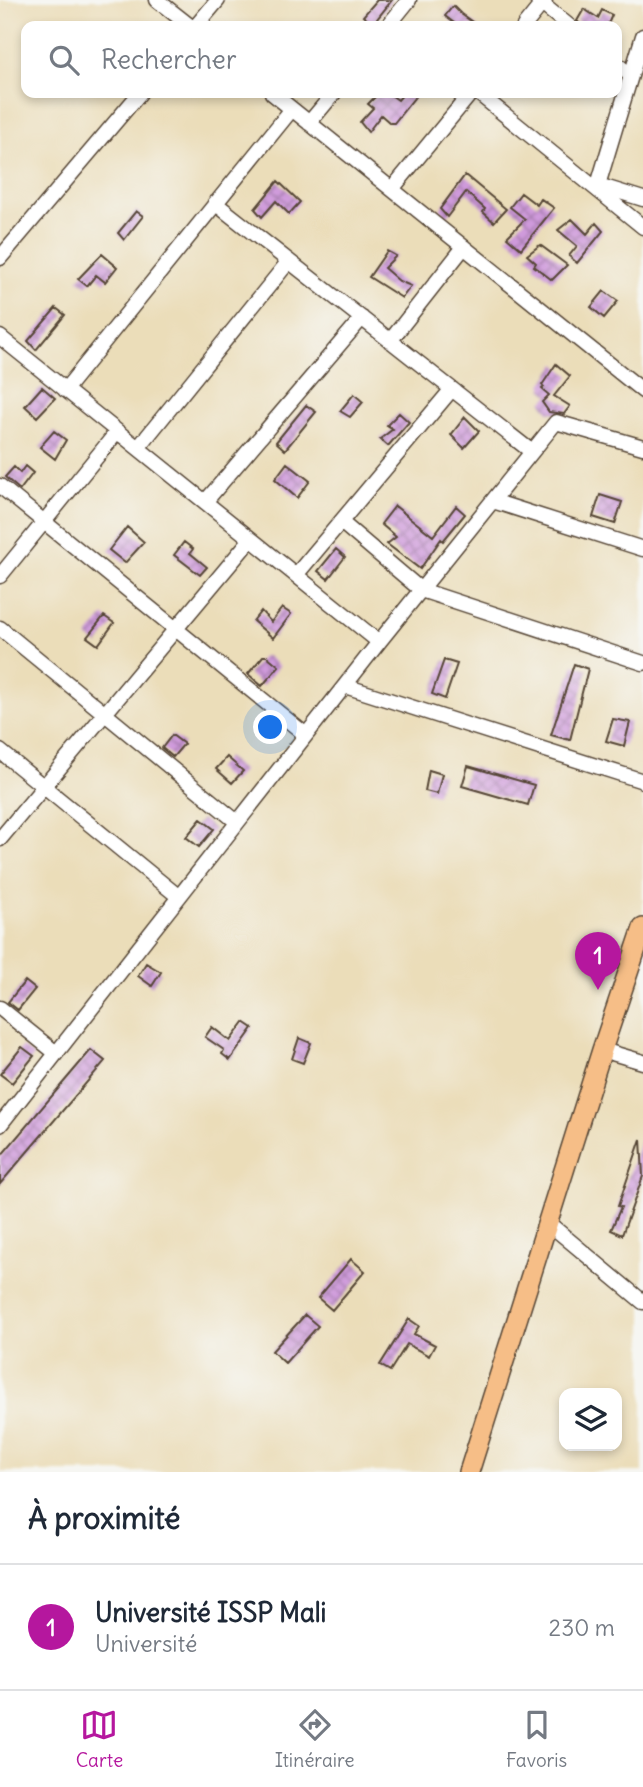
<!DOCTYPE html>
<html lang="fr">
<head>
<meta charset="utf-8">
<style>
  body { margin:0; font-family:Delius,sans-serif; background:#f6f6f7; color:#1f2937 }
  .controls { position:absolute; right:21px; bottom:21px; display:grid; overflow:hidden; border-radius:14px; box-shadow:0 4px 10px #0003 }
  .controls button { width:63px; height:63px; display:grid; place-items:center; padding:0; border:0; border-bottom:2px solid #e0e1e3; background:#fff; color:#1f2937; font:35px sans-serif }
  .you { position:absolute; left:271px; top:728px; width:24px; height:24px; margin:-18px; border:5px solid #fff; border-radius:50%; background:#1a73e8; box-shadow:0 0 0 10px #1a73e833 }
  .badge { display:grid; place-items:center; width:46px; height:46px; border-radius:50%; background:#b5179e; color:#fff; font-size:23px; font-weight:700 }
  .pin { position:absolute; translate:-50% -58px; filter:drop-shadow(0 2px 4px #0008) }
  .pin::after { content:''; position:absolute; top:37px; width:24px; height:21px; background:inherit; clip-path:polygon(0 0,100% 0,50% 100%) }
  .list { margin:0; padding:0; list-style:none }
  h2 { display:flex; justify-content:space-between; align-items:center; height:91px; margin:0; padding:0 28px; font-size:30px }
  h2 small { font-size:23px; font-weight:400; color:#747a83 }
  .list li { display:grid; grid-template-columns:46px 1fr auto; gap:21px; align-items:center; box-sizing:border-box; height:126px; padding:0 28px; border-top:2px solid #e0e1e3 }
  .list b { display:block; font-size:26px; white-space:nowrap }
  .list p { margin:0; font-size:23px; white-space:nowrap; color:#747a83 }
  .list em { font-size:23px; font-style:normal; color:#747a83 }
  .icon { flex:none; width:38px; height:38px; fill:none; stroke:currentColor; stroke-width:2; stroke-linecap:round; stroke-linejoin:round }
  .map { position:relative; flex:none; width:643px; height:1472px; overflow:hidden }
  .search { position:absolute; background:#fff; box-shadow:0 4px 10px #0003; left:21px; right:21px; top:21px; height:77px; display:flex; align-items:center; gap:18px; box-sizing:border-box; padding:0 24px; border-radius:14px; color:#747a83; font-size:26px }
  .sheet { height:217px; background:#fff }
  nav { display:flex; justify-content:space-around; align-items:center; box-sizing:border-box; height:98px; border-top:2px solid #e0e1e3; background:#fff; font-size:19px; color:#747a83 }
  nav a { display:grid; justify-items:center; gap:4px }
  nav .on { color:#b5179e }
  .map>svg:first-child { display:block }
  .building { fill:url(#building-cross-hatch) }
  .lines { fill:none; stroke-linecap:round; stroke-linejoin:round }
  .minor-casing { stroke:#554535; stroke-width:17 }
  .major-casing { stroke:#554535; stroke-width:22 }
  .minor { stroke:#fff; stroke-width:14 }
  .major { stroke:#f6be87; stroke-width:19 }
</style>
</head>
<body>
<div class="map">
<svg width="643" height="1472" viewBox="0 0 643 1472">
  <defs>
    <pattern id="building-cross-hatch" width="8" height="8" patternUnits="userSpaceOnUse" patternTransform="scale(1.75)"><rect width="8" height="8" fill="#cf9adb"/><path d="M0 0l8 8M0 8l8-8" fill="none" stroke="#a97eb1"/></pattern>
  </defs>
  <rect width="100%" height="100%" fill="#f6f6f2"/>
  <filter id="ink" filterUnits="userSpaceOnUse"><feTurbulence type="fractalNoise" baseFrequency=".0143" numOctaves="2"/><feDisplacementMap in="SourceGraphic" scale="14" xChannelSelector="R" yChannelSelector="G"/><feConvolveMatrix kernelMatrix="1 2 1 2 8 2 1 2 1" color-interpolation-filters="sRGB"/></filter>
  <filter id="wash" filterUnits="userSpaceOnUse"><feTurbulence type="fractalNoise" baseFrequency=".00686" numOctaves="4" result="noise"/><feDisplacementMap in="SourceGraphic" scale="28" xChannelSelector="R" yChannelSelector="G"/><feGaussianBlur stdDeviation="1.57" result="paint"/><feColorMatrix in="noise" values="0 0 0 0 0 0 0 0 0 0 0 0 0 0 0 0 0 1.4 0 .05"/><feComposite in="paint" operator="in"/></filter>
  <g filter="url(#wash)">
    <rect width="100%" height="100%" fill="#ebddb9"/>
    <g id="blocks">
      <path class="building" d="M377,0h15l-19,24 -10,-8z
        M453,6l8,8 17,12h-20l-13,-10z
        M584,9l14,9 4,-8 10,5 -4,9 3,2h-29l-5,-5z
        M379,93h9l10,7 6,-7h14l-24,30h-4l-9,-8 -13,17 -8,-10 13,-14 -5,-4z
        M465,175l41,34 -12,13 -11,-10 2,-3 -19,-17 -19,25 -7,-8z
        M278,181l22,21 -11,12 -13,-13 -14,16 -7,-8z
        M521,193l16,12 4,-6 13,9 -33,41 -14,-12 18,-18 -15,-12z
        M136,211l7,5 -19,24 -6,-7z
        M572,219l15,15 9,-11 7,8 -26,32 -8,-7 8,-10 -19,-16z
        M540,245l27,20 -15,15 -18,-14 2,-3 -9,-8z
        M387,251l9,5 -12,12 15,13 12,5 -9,12 -33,-21z
        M102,254l15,13 -12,15 -9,-7 -9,11 -9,-7z
        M604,291l14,10 -14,17 -13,-11z
        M56,308l9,7 -29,35 -8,-9z
        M556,364l14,12 -16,20 16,10 -6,8 -15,-2 -7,-10 7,-7 -7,-6 2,-2 -2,-2z
        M42,387l13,11 -18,19 -12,-11z
        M354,394l9,8 -13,15 -10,-6z
        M306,405l10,7 -31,38 -9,-8z
        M399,413l10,9 -21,24 -8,-7 13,-10 -6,-4z
        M465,417l14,14 -15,17 -13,-13z
        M54,431l12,9 -11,19 -15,-12z
        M287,463l23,18 -13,17 -22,-19z
        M25,466l8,7 -13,17 -15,-13 9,-10 6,6z
        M600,495l22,7 -7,22 -22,-7z
        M395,506l38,30 23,-30 9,8 -22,27 -2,-2 -21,30 -33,-25 9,-7 -15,-13z
        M127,527l17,15 -19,21 -16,-13z
        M184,542l9,7 -3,4 17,14 -7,8 -26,-20z
        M336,549l9,8 -17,22 -10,-8z
        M282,608l9,6 -18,24 -20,-17 8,-10 10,11z
        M104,616l10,7 -16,22 -11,-8z
        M263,656h4l12,10 -17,20 -14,-12z
        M444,660l13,4 -12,35 -13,-5z
        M574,664l14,5 -18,71 -19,-5z
        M613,719l17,3 -6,24 -18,-5z
        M172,735l12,9 -11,13 -11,-9z
        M227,757l16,14 -11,12 -16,-14z
        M468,766l66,19 -6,20 -66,-19z
        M429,770l13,4 -5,20 -12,-3z
        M201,819l13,10 -15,18 -13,-10z
        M146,963l15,9 -9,14 -14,-10z
        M25,981l10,8 -17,21 -10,-8z
        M244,1022l9,6 -23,32 -8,-6 2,-4 -19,-13 7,-10 18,14z
        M299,1038l12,5 -8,20 -11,-4z
        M22,1047l12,9 -22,27 -12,-9z
        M91,1050l14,11 -105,123v-27z
        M641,1139l2,37 -21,59 -11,-5 10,-23 -3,-1z
        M351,1259l14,12 -33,39 -14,-12z
        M305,1315l13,11 -33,37 -13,-12z
        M409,1319l10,7 -5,8 21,11 -6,11 -22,-12 -17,27 -10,-6z"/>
    </g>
  </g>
  <g filter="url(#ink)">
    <use href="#blocks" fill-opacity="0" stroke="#554535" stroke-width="2"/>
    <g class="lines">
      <defs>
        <path id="minor" d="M157,0l33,26
          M537,0l32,26
          M196,26l22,-26
          M388,26l21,-26
          M524,26l21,-26
          M643,36l-45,149 45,14
          M617,64l14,12
          M272,93l371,298
          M478,93l165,134
          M309,123l25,-30
          M392,189l79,-96
          M215,203l317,249
          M0,258l140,-165
          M0,337l379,305
          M390,341l74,-94
          M65,390l227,-281
          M138,448l151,-187
          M0,486l306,249
          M493,501l150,48
          M205,502l157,-184
          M341,522l80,68 222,73
          M296,575l156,-186
          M0,576l117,-144
          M0,628l237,194
          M345,686l298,95
          M0,751l179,146
          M0,839l251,-300
          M0,1008l56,45
          M602,1050l41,12
          M0,1125l379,-483 177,-220 87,25
          M547,1222l96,80"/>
        <path id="major" d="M469,1472l133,-422 41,-122"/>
      </defs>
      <use href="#minor" class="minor-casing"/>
      <use href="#major" class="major-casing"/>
      <use href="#minor" class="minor"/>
      <use href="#major" class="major"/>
    </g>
  </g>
</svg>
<div class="controls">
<button><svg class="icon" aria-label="layers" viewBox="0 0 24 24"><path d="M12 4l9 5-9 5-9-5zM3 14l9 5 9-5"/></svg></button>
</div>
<div class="you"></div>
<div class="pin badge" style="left:598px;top:990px">1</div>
<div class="search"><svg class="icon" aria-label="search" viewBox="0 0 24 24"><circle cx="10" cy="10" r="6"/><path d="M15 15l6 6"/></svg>Rechercher</div>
</div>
<section class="sheet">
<h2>À proximité<small></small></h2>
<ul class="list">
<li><span class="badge">1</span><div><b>Université ISSP Mali</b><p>Université</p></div><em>230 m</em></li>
</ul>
</section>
<nav>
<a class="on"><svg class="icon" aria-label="map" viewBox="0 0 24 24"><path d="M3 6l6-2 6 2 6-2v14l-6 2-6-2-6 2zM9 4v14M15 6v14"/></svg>Carte</a>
<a><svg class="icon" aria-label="directions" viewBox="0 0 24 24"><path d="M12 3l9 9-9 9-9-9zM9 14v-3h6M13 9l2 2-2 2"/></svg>Itinéraire</a>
<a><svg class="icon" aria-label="saved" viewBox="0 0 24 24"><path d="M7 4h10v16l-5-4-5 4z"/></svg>Favoris</a>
</nav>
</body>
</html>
